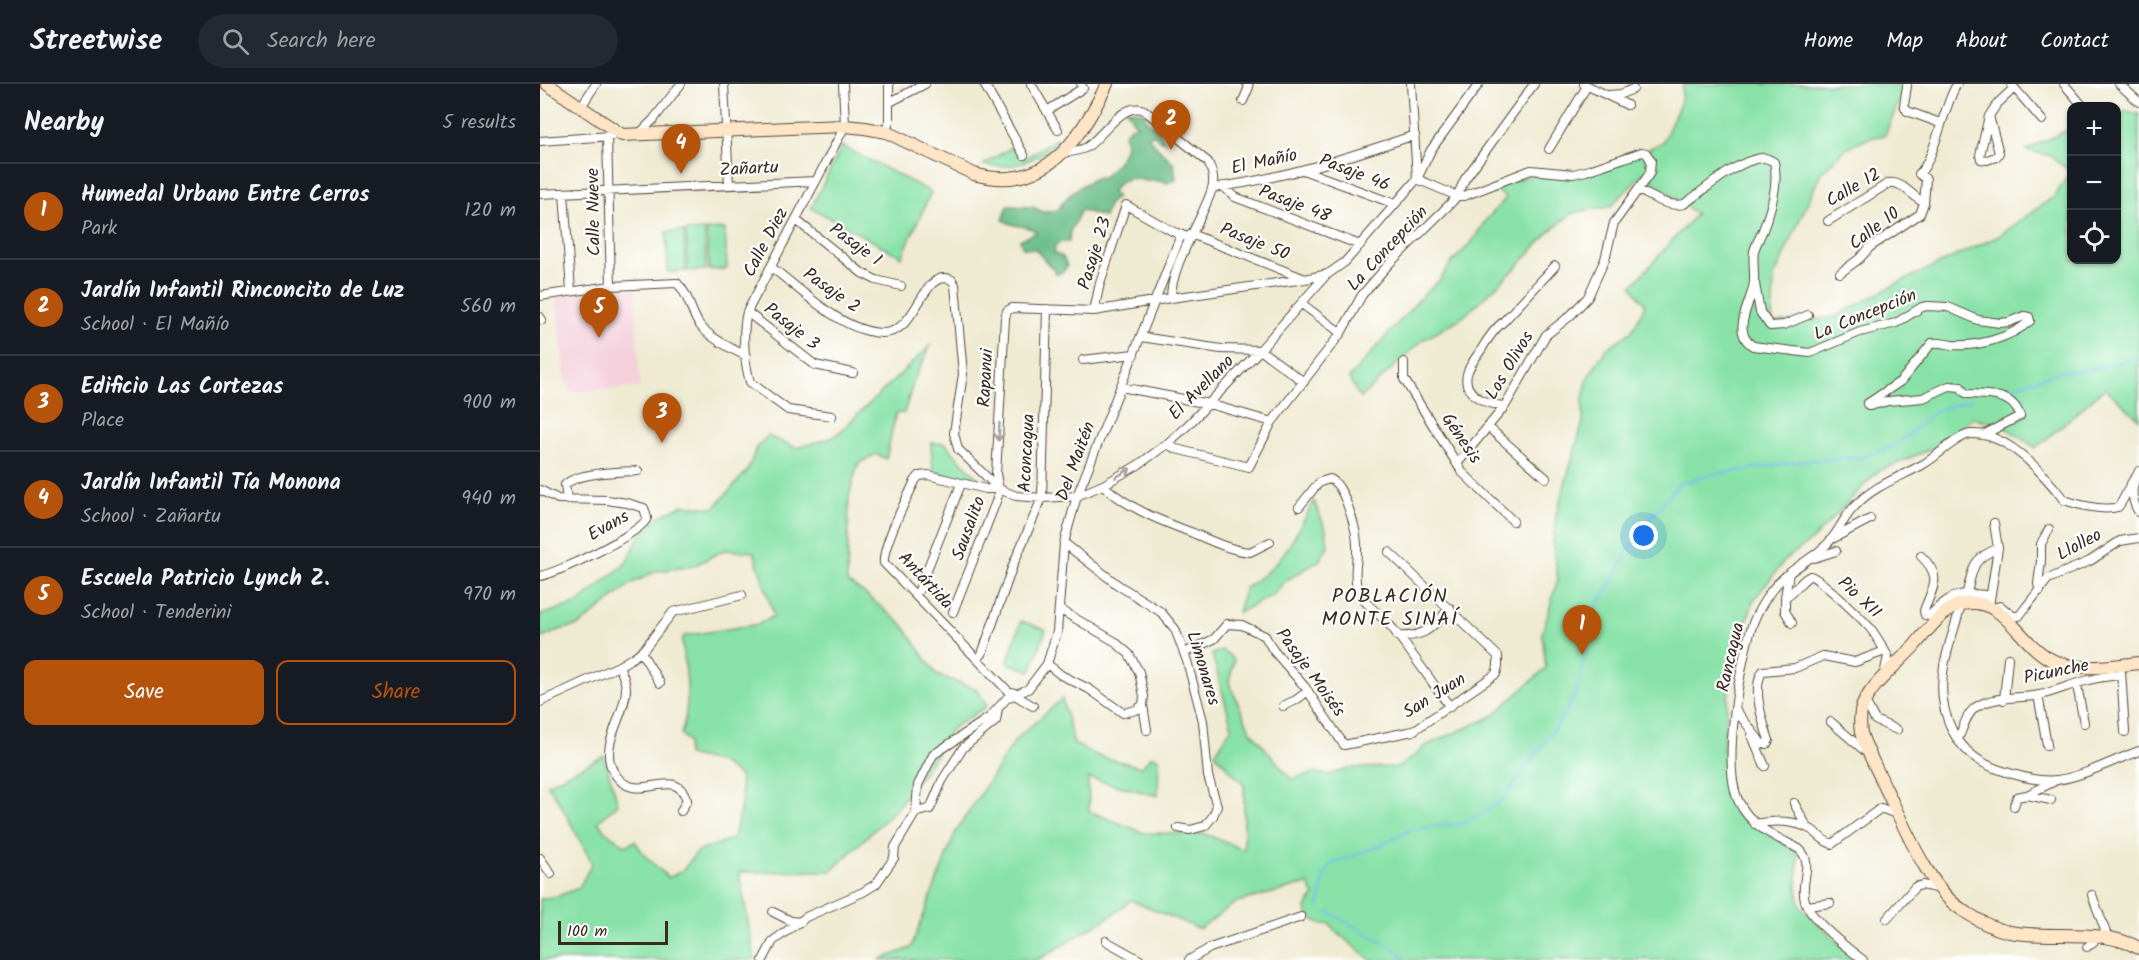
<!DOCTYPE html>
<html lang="en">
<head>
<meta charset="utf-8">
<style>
  body { margin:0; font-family:Kalam,sans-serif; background:#242831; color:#f1f3f6 }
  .controls { position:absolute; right:18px; top:18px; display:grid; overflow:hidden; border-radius:12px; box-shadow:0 2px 4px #0004 }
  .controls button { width:54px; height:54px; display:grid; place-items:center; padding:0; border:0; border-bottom:2px solid #363941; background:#171b24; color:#f1f3f6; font:30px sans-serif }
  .scale { position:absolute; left:18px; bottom:15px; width:110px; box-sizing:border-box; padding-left:6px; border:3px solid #3b2a1e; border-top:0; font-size:16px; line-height:21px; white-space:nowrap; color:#3b2a1e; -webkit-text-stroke:4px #fff; paint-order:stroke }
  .you { position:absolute; left:1104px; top:452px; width:21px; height:21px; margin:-15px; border:4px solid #fff; border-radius:50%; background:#1a73e8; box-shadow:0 0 0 9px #1a73e833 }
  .badge { display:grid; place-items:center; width:39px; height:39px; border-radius:50%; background:#b45309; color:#fff; font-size:20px; font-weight:700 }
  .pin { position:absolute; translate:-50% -50px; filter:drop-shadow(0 2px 3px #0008) }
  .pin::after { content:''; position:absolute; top:32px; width:21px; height:18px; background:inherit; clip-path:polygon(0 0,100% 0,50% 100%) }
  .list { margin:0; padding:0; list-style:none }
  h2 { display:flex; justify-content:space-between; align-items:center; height:78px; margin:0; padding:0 24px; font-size:26px }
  h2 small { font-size:20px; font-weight:400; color:#9ea1a6 }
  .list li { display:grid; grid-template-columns:39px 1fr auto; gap:18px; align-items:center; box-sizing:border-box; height:96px; padding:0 24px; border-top:2px solid #363941 }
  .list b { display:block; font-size:22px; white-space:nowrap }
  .list p { margin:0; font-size:20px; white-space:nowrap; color:#9ea1a6 }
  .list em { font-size:20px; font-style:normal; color:#9ea1a6 }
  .actions { display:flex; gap:12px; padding:18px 24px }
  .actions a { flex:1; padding:14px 0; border:2px solid #b45309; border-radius:12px; text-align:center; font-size:21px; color:#b45309 }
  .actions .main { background:#b45309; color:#fff }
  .icon { flex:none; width:33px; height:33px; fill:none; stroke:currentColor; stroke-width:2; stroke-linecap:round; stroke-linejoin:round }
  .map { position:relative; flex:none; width:1599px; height:876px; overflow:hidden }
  header { display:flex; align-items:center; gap:36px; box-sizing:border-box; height:84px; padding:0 30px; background:#171b24; border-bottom:2px solid #363941 }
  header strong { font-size:28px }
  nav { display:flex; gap:33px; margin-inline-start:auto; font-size:21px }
  .search { width:420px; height:54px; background:#242831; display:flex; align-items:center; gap:15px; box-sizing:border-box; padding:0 21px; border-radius:33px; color:#9ea1a6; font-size:22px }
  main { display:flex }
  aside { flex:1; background:#171b24 }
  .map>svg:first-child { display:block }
  .built { fill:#f4cfdc }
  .green { fill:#88e2a7; stroke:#628662; stroke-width:1.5 }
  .forest { fill:#6ec08c; stroke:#547555; stroke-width:1.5 }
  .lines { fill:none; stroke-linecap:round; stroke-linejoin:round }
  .stream { stroke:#79bbee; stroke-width:2 }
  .street-casing { stroke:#564739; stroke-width:10 }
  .secondary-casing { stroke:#564739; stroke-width:14 }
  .street { stroke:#fff; stroke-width:8 }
  .secondary { stroke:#fde5c5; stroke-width:12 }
  .oneway { stroke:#a79f9a }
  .labels { text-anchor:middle; stroke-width:4.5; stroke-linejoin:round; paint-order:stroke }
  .street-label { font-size:18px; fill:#3b2a1e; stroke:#fff }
  .neighbourhood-label { font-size:20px; letter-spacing:1.5px; fill:#3b2a1e; stroke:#fff }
</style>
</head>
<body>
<header>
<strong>Streetwise</strong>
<div class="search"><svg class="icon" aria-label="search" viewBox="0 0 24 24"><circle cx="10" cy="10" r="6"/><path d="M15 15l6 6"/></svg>Search here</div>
<nav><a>Home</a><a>Map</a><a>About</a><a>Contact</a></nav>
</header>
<main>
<aside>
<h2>Nearby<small>5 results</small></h2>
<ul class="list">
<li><span class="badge">1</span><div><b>Humedal Urbano Entre Cerros</b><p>Park</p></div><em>120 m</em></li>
<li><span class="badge">2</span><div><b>Jardín Infantil Rinconcito de Luz</b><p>School · El Mañío</p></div><em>560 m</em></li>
<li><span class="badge">3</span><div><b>Edificio Las Cortezas</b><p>Place</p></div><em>900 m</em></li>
<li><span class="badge">4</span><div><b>Jardín Infantil Tía Monona</b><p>School · Zañartu</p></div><em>940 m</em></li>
<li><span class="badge">5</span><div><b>Escuela Patricio Lynch Z.</b><p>School · Tenderini</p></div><em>970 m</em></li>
</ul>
<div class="actions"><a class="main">Save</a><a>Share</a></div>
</aside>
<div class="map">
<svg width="1599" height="876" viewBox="0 0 1599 876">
  <rect width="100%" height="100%" fill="#fff"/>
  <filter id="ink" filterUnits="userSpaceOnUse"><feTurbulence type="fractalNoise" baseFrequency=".0167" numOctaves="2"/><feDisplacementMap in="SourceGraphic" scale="12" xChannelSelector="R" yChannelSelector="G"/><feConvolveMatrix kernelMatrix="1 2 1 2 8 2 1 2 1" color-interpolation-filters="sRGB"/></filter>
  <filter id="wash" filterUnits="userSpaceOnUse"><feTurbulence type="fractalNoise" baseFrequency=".008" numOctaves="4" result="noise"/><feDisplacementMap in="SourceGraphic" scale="24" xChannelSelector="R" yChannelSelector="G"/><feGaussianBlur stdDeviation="1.35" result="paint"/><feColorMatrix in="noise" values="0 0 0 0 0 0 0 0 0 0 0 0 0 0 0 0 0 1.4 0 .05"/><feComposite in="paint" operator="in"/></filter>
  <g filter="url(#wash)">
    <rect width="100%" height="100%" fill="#efead2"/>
    <path class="built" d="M95,205l5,99 -69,3 -6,-11 -9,-84 23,-4z"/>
    <path class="green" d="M1143,0h223l-21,51 -16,3 -22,10 -26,25 -47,104 -2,46 61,-5 65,-35 99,-46 58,-41 15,-24 -19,-16 -25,-6 45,-22 1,132h44l1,-148 5,-2 17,4v305l-34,-31 -69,60 -36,-24 -27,-6 -40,30 -56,24 -65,68 -26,19 -33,42 -23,78 -7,68 2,42 27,35 46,28 -1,34 3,20 56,54h-485l-36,-29 -5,-7c-10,2 -17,-4 -23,-11l-1,-5 8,-12 -6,-12 -71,18 -38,27 -68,-29 -17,14 -76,46h-159l32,-12 45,-117 61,-93 45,-39 12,45 24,12 43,11 11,-11 7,3 -1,37 -70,-18 1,33 55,22 61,1 39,16v-65l-29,-31 17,-27 -20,-73 11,-4 11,10 -5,23 21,47 41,49 23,-6 14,2 24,-7 46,-1 19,-13 8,-8 66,-29 55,-49 -4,-34 16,-55 -5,-34 3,-30 27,-93v-24l5,-21 18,-28 26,-18 13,-26 -13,-19 64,-72 -53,-40 -33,33 -19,2 -20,5 -24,20 -31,34 -53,49 -40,23 -63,58 -11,-20 73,-82 18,-16 12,-18 19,-19 15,-23 20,-22 -11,-9 32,-13 78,-6 58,-28 18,-41z
      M516,55l3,2c-23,20 -45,29 -76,24l32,-20 9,14z
      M302,62l89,46 -29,65 -91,-49z
      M185,145l2,40 -18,1 -2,-40z
      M165,146l1,40 -18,1 -2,-40z
      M144,147l2,40 -18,1 -2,-40z
      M391,261l-17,35 -10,33h-8l-10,46 -10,-5 -18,10 -9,32 -2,86 17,11 39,32 34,50 40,14 10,17 -36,23 -16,27 -38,52 -66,63 -92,1 16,88h-215v-61l18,-3 21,-8 13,-25 -31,-58 -14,-21 57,-28 14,48 -20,18 7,9 21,15 9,-5 10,15 24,22 15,-9 13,-17 37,-14 8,-37 -2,-25 -19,-13 -34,-8 1,-13 -7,-8c11,-32 5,-62 1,-94l2,-4 75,-12 15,-8 -20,-64 -30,-2 -30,16 -37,5 -25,12 -52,42 -21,5 -19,9v-24l38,-12 48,-40 16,-31 17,-15 24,-12 31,3 33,-37 10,-24 11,-11 28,12 38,-11z
      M391,359h15l5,8 32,32 -50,-11z
      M774,417l12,29 2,16 -9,15 -34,20 -12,14 -35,18 6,-24c41,-27 48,-47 70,-88z
      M481,537l25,9 -15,41 -24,-8z"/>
    <path class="forest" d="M586,25l19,4 1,7 12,9 7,13 -6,-2 -4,-5 -8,1 27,28 2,16 -10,3 -6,-2h-13l-15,-3 -11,3 -10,11 6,5 -9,8 -4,12 -23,-7 -11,22 -1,10h-8l-6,5 -1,6 9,4 4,9 -3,5 -7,3 -22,-25 -12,-1 -3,-8 17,-8c-12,-9 -20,-3 -34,-12l5,-14 25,1 10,5 15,-2c10,-17 23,-25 40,-33l3,2c11,-12 31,-26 23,-44l5,-7 8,-3 -4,-4z"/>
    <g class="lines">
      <path class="stream" d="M1460,307l62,-20 27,-1 50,-13
        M779,823l5,-31 6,-11 51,-20 31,-16 53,-6 37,-22 63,-87 15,-31 8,-59 51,-92 40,-48 30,-9 102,-15 49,-2 37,-13 38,-34 38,-12
        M788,828l63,35 16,13"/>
    </g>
  </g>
  <g filter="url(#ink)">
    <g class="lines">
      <defs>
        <path id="street" d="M184,0l5,101
          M444,0l40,71
          M491,0l27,46
          M871,0l6,94
          M1044,0l43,21
          M1471,0l31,36
          M1524,0l19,22
          M1579,0l20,18
          M1367,2l-3,19 3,6 33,12
          M1069,11l12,-1 12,-5
          M703,17l6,-14 -2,-3
          M350,18l35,-18
          M40,24l16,-24
          M507,27l36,-23 -2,-4
          M1449,32l-9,39 1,4 6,1 9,-3 3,-4 -10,-37 8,-12 17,-16
          M346,48l3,-11v-37
          M98,51l15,-15 28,-36
          M67,53l4,149
          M0,57l71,-5
          M1009,65l38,-63
          M523,69c8,-1 17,-2 24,-6 16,-11 36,-46 57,-37l64,52c4,9 7,17 4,27 -10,32 -41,75 -41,109
          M763,86l92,34
          M877,95l40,17h7l67,-26 42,4 13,-3 56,-19 4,1 5,7 -1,13 -36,50 -9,36 -17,38 -18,19 -24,19 -41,71 -48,58
          M683,102l12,11 125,48
          M672,104c70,-9 137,-31 203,-53
          M1098,106c15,7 30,18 46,14 21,-14 52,-43 77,-46 5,-1 9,2 13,4 5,23 -3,47 -11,68 -3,7 -7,14 -9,21 -2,13 2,25 -1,37 -5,20 -21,45 0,58l57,7 50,-21 36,-9 26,-16 6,-1 20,1 30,13 22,3 9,-1 15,-6 5,1 1,4c-20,17 -52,26 -78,24 -7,-1 -13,-3 -20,-2l-31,38 -34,23 3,2 18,-5 35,-3 26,-12 12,1 3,5 4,2c21,1 45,-1 52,22l-37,19
          M24,109l7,98
          M0,110l276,-13
          M256,136l66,53 14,7 25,6
          M1288,137l61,-38c13,-2 23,13 35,20
          M651,150l114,45
          M231,183c31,23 70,64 110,66 38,2 40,-67 71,-53l3,5 8,89 -9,59 4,16 41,40 17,7 26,2 35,-2 26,-11 35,-20 29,-21 22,-20 71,-74 67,-76
          M1300,189l19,-14 11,-12 50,-33 4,-11 2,-24 -7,-5c16,-15 24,-67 38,-90
          M1215,200l5,28 10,14 14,-1 24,-10
          M0,212l71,-10 66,-3c12,11 13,28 22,41 9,13 33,25 47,32
          M762,220l39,29
          M554,227l6,-28 26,-78 46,26 15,6
          M207,228l68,53 38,8
          M0,233l2,3
          M601,253l80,12 39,1 44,32
          M543,276l51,-6
          M864,278v17l58,93 51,49
          M581,303l88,17 63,18
          M965,322c-16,-1 -43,-10 -38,-32 2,-8 9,-17 14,-24 7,-12 13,-21 23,-29l51,-55
          M292,332l-44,-6 -38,-28c-6,-21 -8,-49 -3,-70l98,-186 -2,-42
          M948,343l58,51
          M627,360l9,5 73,18 23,-45 69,-89 21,-38 26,-30 64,-63 5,-6 8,-17 69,-95
          M1599,387c-8,15 -9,27 0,42
          M563,401c26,24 58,36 90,48 18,8 37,17 57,19l20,-10
          M459,405h-13l-58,-14 -9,1 -4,5c-8,17 -33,65 -31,82l124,128 7,2 3,4 15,9
          M0,406l18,9 49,1 20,3 17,5 3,10c-5,15 -89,55 -107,58
          M27,416l-2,-15c12,-13 55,-13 73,-14
          M759,423l16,-20 5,-5 10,-3c14,5 27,52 27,66 1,14 -4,29 0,42 5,18 25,27 36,42 20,25 38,52 57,78
          M1294,454l36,-19
          M524,459l54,42 43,27 14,17 12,32 16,60 5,55 9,30 -4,10 -8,10 -15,4 -12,-2
          M1381,472c23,22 11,31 3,55l1,4 4,1c22,-22 31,-25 61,-20
          M1274,474l22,-7
          M1249,489l-4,24c9,-4 18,-19 25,-21 7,-1 53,44 60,52 7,8 12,19 18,28l-4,19
          M379,506l42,-106
          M1500,507l-2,-7 3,-23v-17l8,-15
          M1427,508c7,-26 4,-32 31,-44
          M1245,513v14l7,12
          M1450,516l8,-52 -4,-25
          M1421,520c-5,21 -13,41 -17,62 -8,47 11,91 59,105 15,5 38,11 54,9 25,-3 57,-20 82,-29
          M1454,524l6,-2 13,10h6l29,-37 42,-18 30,-20 19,-3
          M413,528l44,-113 2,-10 -3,-15 9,-156 2,-7 5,-3 82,3 77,-13 134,-19 23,-5 17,-12 72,-83 14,-29 48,-66
          M857,552c29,2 35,-9 53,-28
          M101,568l19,31
          M644,569l30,-14 13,-15 15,1 23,11 8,14 32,37 39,58 69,-14 83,-57 2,-8v-10l-109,-104
          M438,574l4,-4 31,-89 29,-67 5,-189
          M507,580l14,11 28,14 34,24 13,-3 7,-5 1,-9 -5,-24 -10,-18 -15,-13 -55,-32
          M79,582c3,7 7,15 7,23 0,26 -27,55 -13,82 23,40 60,-10 74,29l-6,11
          M1581,587l4,61
          M1537,601l7,38
          M1498,611l9,50
          M1464,616l4,-42
          M1325,617l10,19 22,10
          M0,618l79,-36 15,-9 10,-8 29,-37 69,-17
          M603,621l4,25
          M743,622l13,-6 12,-9
          M1195,625l27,35h5l2,-4c-6,-17 -18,-53 -6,-69l32,-3 28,-12 32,6 30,-11
          M1291,638l35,30
          M1212,652l13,30
          M1418,655c5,-10 8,-25 18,-32 18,-12 44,-8 64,-12 16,-4 32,-11 49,-15 10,-3 21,-4 32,-5
          M1487,711l24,5
          M1254,719l13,24
          M1474,722l3,-9 10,-2 28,-14
          M376,728l2,-27 15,-30 57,-38 17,-19 21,-9 19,-25 10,-32 7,-89 13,-47 104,-261
          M1215,740c18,-4 41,-4 57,6 7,5 12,12 20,14l49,-36 18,7
          M0,774l11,16
          M1552,811l16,43
          M1267,822l23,-3
          M233,828l18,9 10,1
          M1347,835l28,-32 7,-2 19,4
          M566,857l34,19
          M1547,863l12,-10
          M223,876l10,-19 33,-24 57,-25 13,-8 18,-26 1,-11 21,-35 14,-3 12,-28 21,-33 33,-27 2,-13
          M649,876l21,-12 91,-31
          M1323,876c-16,-12 -53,-40 -58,-59 -6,-20 10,-38 -6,-52 -24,-13 -48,-22 -60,-47 -18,-36 1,-140 14,-179 4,-11 11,-22 18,-32 14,-19 35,-28 52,-43 15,-12 19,-30 33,-43 18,-19 42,-27 66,-40 15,-8 34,-29 49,-31 36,-2 73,40 93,66 15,5 39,11 54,7 8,-9 9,-20 17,-29"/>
        <path id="secondary" d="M7,0l75,51 168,-7 55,-2 20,2 21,4 88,42c71,20 106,-34 133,-90
          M1599,579c-27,3 -59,9 -85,-2 -35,-15 -48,-66 -92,-57 -18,4 -35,27 -47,41 -16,18 -49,43 -54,66 -1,7 -1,15 0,22 6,19 16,36 24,54 17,34 44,102 76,122 15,10 31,20 49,23 42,8 91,-5 129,16"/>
      </defs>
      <use href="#street" class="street-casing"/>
      <use href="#secondary" class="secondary-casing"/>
      <use href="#street" class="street"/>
      <use href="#secondary" class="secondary"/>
    </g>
    <defs><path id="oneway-shaft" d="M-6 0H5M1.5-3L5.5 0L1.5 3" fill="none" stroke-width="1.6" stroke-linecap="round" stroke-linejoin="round" transform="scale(1.5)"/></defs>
    <g class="oneway">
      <use href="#oneway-shaft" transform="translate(459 348) rotate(93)"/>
      <use href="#oneway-shaft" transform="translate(583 389) rotate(-31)"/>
    </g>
  </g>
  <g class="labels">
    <g class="street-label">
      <text transform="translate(724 77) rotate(-12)" y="6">El Mañío</text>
      <text transform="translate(209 84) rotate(-3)" y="6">Zañartu</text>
      <text transform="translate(815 88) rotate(21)" y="6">Pasaje 46</text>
      <text transform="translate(1313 103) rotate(-30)" y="6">Calle 12</text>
      <text transform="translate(755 119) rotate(21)" y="6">Pasaje 48</text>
      <text transform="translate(53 128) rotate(-91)" y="6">Calle Nueve</text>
      <text transform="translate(1334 144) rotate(-37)" y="6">Calle 10</text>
      <text transform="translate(715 157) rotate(22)" y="6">Pasaje 50</text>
      <text transform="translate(225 158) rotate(-62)" y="6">Calle Diez</text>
      <text transform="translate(316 160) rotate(36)" y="6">Pasaje 1</text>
      <text transform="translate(847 164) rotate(-47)" y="6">La Concepción</text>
      <text transform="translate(554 169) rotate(-73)" y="6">Pasaje 23</text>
      <text transform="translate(292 206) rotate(35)" y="6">Pasaje 2</text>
      <text transform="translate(1325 230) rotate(-22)" y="6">La Concepción</text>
      <text transform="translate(252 242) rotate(38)" y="6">Pasaje 3</text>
      <text transform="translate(969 281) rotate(-59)" y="6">Los Olivos</text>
      <text transform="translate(445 294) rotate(-87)" y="6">Rapanui</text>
      <text transform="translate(661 303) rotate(-45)" y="6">El Avellano</text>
      <text transform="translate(922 354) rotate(56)" y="6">Génesis</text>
      <text transform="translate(486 369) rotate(-87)" y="6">Aconcagua</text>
      <text transform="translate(535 377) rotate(-70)" y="6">Del Maitén</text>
      <text transform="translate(68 441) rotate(-29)" y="6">Evans</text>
      <text transform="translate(428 444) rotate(-70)" y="6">Sausalito</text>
      <text transform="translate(1539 460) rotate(-28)" y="6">Llolleo</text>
      <text transform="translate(386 496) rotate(47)" y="6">Antártida</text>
      <text transform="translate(1320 513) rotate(43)" y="6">Pio XII</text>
      <text transform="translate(1190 573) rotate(-77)" y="6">Rancagua</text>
      <text transform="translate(664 584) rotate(73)" y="6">Limonares</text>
      <text transform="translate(1516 587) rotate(-12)" y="6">Picunche</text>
      <text transform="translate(771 588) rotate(54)" y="6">Pasaje Moisés</text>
      <text transform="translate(894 611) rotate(-32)" y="6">San Juan</text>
    </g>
    <g class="neighbourhood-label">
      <text x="850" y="518">POBLACIÓN<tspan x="850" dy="23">MONTE SINAÍ</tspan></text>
    </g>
  </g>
</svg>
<div class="controls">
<button>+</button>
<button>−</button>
<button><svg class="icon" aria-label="locate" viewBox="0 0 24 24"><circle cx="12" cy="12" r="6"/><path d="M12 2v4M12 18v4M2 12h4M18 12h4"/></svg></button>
</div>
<div class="scale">100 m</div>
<div class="you"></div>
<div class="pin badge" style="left:1042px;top:571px">1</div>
<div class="pin badge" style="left:631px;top:66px">2</div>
<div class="pin badge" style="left:122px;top:359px">3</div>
<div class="pin badge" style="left:141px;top:90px">4</div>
<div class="pin badge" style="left:59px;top:254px">5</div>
</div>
</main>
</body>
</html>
